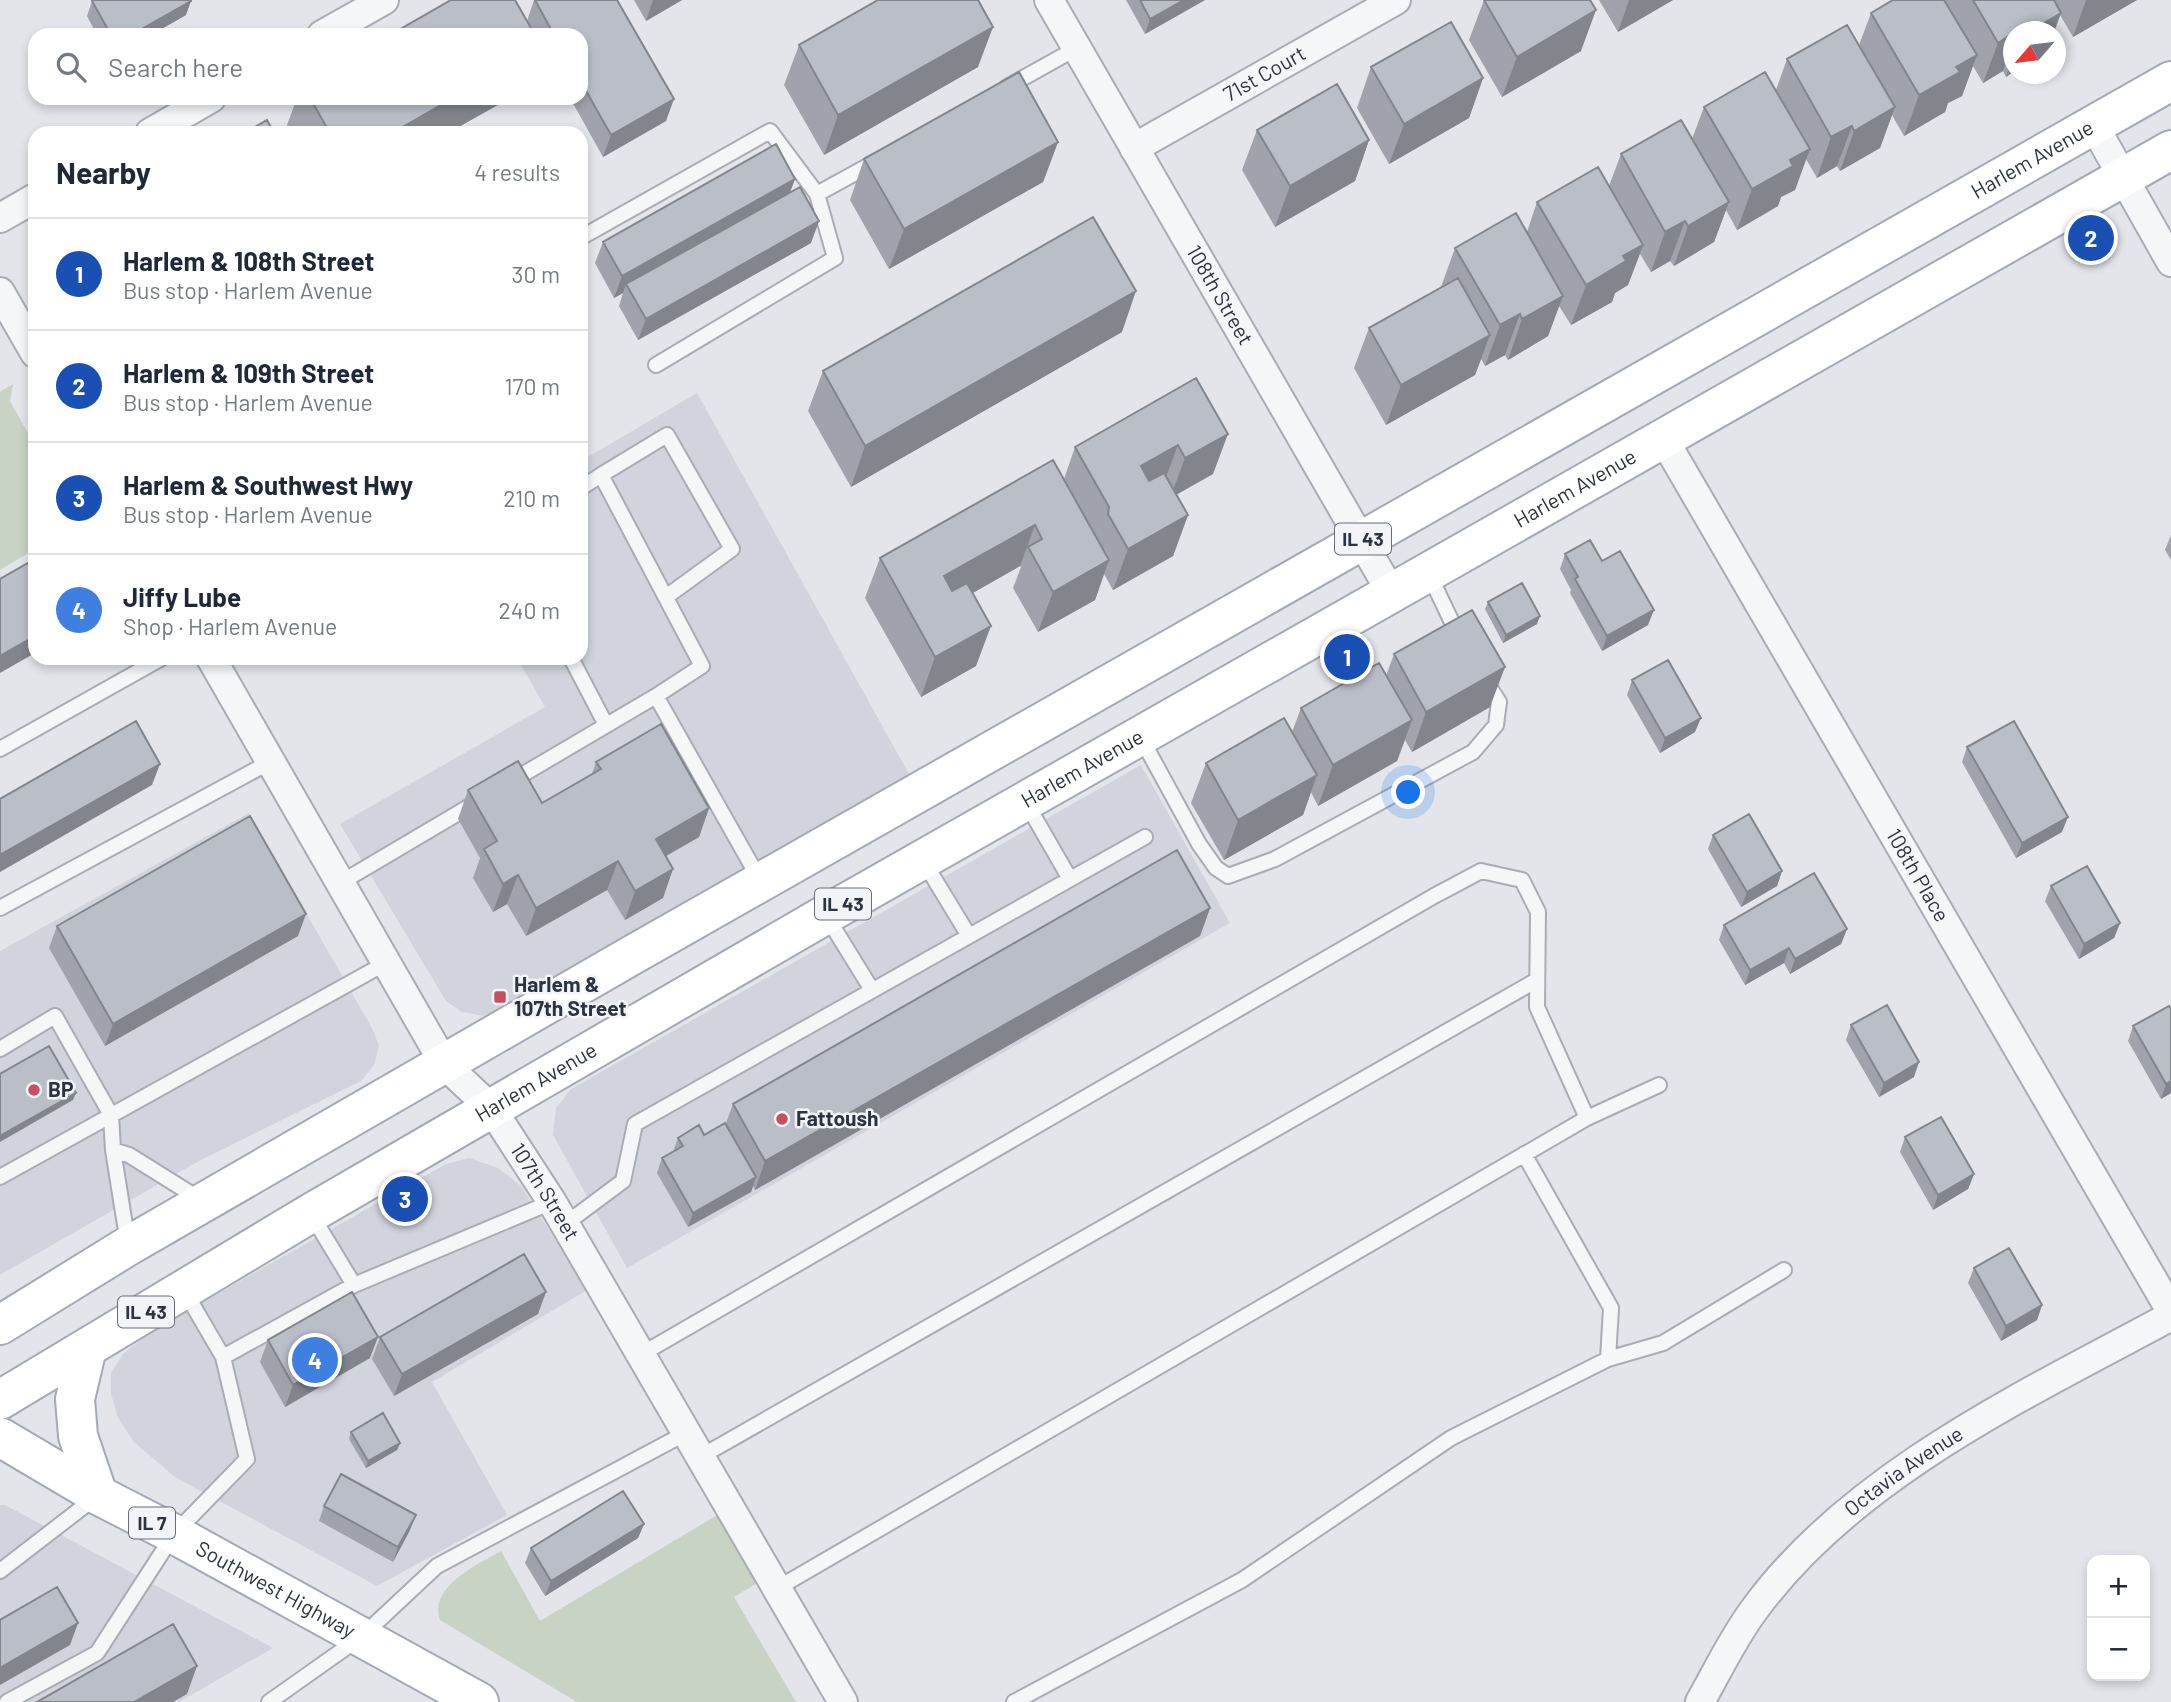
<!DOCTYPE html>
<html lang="en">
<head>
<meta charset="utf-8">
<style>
  body { margin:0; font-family:Barlow,sans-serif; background:#f2f2f3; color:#1f2937 }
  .controls { position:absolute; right:21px; bottom:21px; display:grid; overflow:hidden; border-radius:14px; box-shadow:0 4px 10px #0003 }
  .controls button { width:63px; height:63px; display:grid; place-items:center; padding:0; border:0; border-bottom:2px solid #e0e1e3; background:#fff; color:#1f2937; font:35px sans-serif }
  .compass { position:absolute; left:2003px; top:21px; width:63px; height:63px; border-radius:50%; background:#fff; box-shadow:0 4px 10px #0003; rotate:242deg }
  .you { position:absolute; left:1409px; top:793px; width:24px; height:24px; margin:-18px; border:5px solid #fff; border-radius:50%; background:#1a73e8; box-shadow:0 0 0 10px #1a73e833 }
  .badge { display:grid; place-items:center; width:46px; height:46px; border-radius:50%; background:#111827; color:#fff; font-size:23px; font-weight:700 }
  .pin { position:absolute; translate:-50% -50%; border:4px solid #fff; box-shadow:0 2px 7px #0006 }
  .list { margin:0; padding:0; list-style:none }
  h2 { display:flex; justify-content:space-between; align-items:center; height:91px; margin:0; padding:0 28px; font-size:30px }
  h2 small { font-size:23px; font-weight:400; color:#747a83 }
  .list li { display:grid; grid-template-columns:46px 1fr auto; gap:21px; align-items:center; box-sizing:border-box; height:112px; padding:0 28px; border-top:2px solid #e0e1e3 }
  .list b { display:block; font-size:26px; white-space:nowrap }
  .list p { margin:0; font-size:23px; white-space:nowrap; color:#747a83 }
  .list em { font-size:23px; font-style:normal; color:#747a83 }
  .icon { flex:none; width:38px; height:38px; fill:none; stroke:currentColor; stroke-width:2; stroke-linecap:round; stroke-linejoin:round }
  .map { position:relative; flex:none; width:2171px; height:1702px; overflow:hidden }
  .search { position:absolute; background:#fff; box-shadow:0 4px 10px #0003; left:28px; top:28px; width:560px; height:77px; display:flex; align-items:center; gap:18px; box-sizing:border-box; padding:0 24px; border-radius:21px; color:#747a83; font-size:26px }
  .panel { position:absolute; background:#fff; box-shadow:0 4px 10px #0003; left:28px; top:126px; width:560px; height:539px; border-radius:21px }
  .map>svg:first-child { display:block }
  .built { fill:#d1d4dc }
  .grass { fill:#c8d3c4 }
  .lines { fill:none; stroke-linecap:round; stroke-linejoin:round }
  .lane-casing { stroke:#a8acb4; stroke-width:18 }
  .street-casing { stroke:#a8acb4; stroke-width:32 }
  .primary-casing { stroke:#a3a9b5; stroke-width:42 }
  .lane { stroke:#f5f6f8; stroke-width:14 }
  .street { stroke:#f5f6f8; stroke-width:28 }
  .primary { stroke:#fff; stroke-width:38 }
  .wall { fill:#a0a3ab }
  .shaded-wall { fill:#82858b }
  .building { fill:#babec7; stroke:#82858b; stroke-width:2 }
  .poi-dot { fill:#c6505f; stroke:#f2f4f7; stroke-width:2.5 }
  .labels { text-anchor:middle; stroke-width:5; stroke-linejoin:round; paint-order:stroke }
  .shield { fill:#f2f4f7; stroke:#676d78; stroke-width:2 }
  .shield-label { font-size:19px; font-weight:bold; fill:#2c3341 }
  .street-label { font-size:21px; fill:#2c3341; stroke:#f2f4f7 }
  .poi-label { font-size:21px; font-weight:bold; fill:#2c3341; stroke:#f2f4f7; text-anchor:start }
</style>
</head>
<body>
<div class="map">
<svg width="2171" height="1702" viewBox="0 0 2171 1702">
  <rect width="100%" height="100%" fill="#e3e5ea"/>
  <path class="built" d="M697,393l212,381 -424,242 -23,-4 -16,-11 -106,-177 205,-117 -28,-49h64v-197z
    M1141,765l89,158 -603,345 -74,-133 3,-27 15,-19z
    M249,813l124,217 6,16 -5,19 -13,16 -164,81 -197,113v-324z
    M469,1158l29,10 23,18 66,104 -155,92 75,133 -130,71 -202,-109 -41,-35 -16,-24 -7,-24v-21l12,-19 29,-23 294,-167z
    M0,1505h5l268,143 -94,54h-179z"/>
  <path class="grass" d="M13,384l-3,17 25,45v103l-35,21v-178z
    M719,1514l40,68 -25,15 62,105h-219l-137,-82c-12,-33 38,-56 61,-69l39,70z"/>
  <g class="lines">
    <defs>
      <path id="lane" d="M1007,87l70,-39
        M817,194l60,-33
        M582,237l188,-106 47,63 18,64 -179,107
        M581,488l20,-13
        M1428,572l32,67
        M666,597l66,-48 -65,-114 -66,40 101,191 -46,30 105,186
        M571,658l35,67
        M1140,736l59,108 17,24 12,8 47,-17 198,-107 23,-27 3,-23 -14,-22
        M0,749l162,-91
        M510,782l146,-86
        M1025,801l45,78
        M924,862l45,74
        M340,883l137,-81
        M0,908l270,-146
        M827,917l45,73
        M0,1049l55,-33 56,99 2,35
        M1524,1154l87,154 -3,51
        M0,1177l386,-214
        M311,1214l43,71 198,-83
        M564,1225l59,-44 12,-57 510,-287
        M128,1244l-15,-94 16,5 72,45
        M640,1355l794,-459 47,-25 41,9 16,32 -1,95 50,111
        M223,1357l131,-72
        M700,1457l837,-477
        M0,1571l96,-74
        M776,1589l811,-471 72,-33
        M7,1702l90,-49 77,-119 73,-75 -24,-102 -39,-67
        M269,1702l92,-65 76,-71 249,-133
        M1014,1702l228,-122 209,-142 157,-79 55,-16 121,-73"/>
      <g id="street">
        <path id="s1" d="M1049,0l342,592"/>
        <path d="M322,35l62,-35"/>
        <path d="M2093,124l78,138"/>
        <path d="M150,133l61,-35"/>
        <path id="s2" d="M1134,148l262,-148"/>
        <path d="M0,218l35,-20"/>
        <path d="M0,292l35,61"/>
        <path id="s3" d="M1663,438l508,873"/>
        <path id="s4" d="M211,658l234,407 46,43 61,94 291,500"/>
        <path id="s5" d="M1700,1702c17,-30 33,-64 54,-92 98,-135 273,-216 417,-294"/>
      </g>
      <g id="primary">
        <path id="s6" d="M0,1325l128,-79 506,-292 1537,-873"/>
        <path d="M87,1348l-12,51 3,37 20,59"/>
        <path id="s7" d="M0,1400l311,-187 514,-298 1346,-765"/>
        <path id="s8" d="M0,1437l98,58 76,39 305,168"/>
      </g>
    </defs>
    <use href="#lane" class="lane-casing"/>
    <use href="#street" class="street-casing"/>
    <use href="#primary" class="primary-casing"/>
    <use href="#lane" class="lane"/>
    <use href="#street" class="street"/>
    <use href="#primary" class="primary"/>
  </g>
  <path class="wall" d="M534,0h83l49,121 -63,36 -33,-59h11v-63h-191l137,-14z
    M634,0h48l-36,21z
    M1126,0h79l-60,34z
    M1484,0l97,51 -79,46 -33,-57z
    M1599,0h74l-55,32z
    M1893,0h244l-64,37 -13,-22 -6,17h-41v40l-7,5 -3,-6 -20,12 -10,-17 -11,30 -14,7 -3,9 -41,24 -12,-21 -12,33 -40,23 -3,-5 -20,12 -11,-19 -11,31 -14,7 -3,9 -41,24 -11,-20 -12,32 -40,24 -4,-5 -19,11 -11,-18 -12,31 -13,8 -3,9 -41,23 -12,-19 -11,30 -40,24 -3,-5 -20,11 -4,-7 -6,16 -89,50 -32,-57 15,-40 72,-41 14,-39 72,-16 10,-30 72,-16 12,-32 71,-15 12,-32 72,-17 11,-31 72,-14 12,-32z
    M92,1l94,14 -35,20h-54l-10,-19z
    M799,45l179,22 -154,88 -40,-70z
    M1371,67l112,11 -14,40 -80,46 -32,-56z
    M297,98h213l-62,35h-156l-5,-8z
    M1257,130l112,10 -14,41 -80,46 -33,-57z
    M1058,142l-15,40 -154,87 -39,-69 14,-41z
    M790,192l21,51 -173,97 -19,-34 4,-13 -9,5 -19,-35 8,-21z
    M1122,332l-271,155 -43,-76 15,-40z
    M1196,378l17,96 -37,21 12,20 -15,41 -60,34 -9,-16 -9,26 -57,32 -25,-44 8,-21 -1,-1 -47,27 3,73 -55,31 -56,-99 15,-40 184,-79 11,-32z
    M2171,535v25l-6,-10z
    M1565,554l83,71 -46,26 -32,-58 1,-3 -11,-21z
    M1488,602l49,22 -34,19 -18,-34z
    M1394,654l96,53 -78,45 -7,-12 -8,21 -79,45 -7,-14 -8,23 -79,45 -33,-57 15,-40 86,-31 9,-24 85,-32z
    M1632,680l63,52 -35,21 -33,-58z
    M1967,747l95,85 -46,26 -54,-96z
    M596,762l113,46 -10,29 -33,19 -3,42 -38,22 -18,-30 -81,46 -19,-32 -14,8 -20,-34 7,-20 -22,-39 10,-29 74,13 50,-29z
    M1713,835l69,36 -5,15 -36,21 -33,-58z
    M2051,886l69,37 -6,15 -35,21 -34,-58z
    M1210,908l-10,28 -445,254 -2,-4 -2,6 -63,35 -31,-54 5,-15 11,-6 5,-14 26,-3 22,-12 7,-19z
    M1724,925l123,4 -6,15 -51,30 -6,-11 -39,22 -26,-45z
    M57,926l241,10 -193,110 -56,-98z
    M2169,1006l2,87 -10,6 -33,-58 5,-15z
    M1851,1025l63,52 -35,20 -33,-57z
    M1905,1137l69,37 -6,15 -35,21 -33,-58z
    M1974,1268l68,37 -5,15 -36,21 -33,-58z
    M538,1314l-144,82 -22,-37 8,-22z
    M268,1340l102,18 -85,49 -25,-45z
    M351,1432l49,11 -3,7 -31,18 -17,-29z
    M324,1506l86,24 -17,32 -74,-41z
    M644,1524l-6,14 -93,58 -20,-33 6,-15z"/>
  <path class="shaded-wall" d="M653,0h29l-36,21z
    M1184,0h21l-60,34 5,-15z
    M1629,0h44l-55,32z
    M2086,0h51l-64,37z
    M191,1l-5,14 -35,20h-20z
    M1596,10l-15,41 -79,46 15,-40z
    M2061,13l-7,19h-25z
    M993,27l-15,40 -154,88 14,-40z
    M2013,33v9l-10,29 -20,12 15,-40z
    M1977,55l-15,41 -14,7 -3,9 -41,24 15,-41 37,-28z
    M2013,55v17l-7,5z
    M1483,78l-14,40 -80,46 15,-40z
    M453,98h57l-62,35h-56z
    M674,99l-8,22 -63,36 8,-22z
    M1895,107l-15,41 -40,23 14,-40z
    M1852,126l-15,40 -20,12 14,-41z
    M1369,140l-14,41 -80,46 15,-41z
    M1058,142l-15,40 -154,87 15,-40z
    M1810,149l-15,41 -14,7 -3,9 -41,24 15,-41 38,-29z
    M795,179l-8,22 -161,83 -3,9 -9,5 8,-22z
    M1729,202l-15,40 -40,24 14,-40z
    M819,221l-8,22 -173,97 8,-21z
    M1685,221l-15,40 -19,11 14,-40z
    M1643,245l-15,40 -13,8 -3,9 -41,23 15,-40 37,-29z
    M1136,291l-14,41 -271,155 14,-41z
    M1563,296l-15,40 -40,24 14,-41z
    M1520,314l-15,41 -20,11 15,-41z
    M1490,335l-15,40 -89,50 15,-40z
    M1228,434l-15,40 -43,24 15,-40z
    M1178,445l-15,40 -37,21 15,-40z
    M1188,515l-15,41 -60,34 15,-41z
    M1035,525l-15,41 -90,51 14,-41z
    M1109,560l-14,40 -57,32 15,-40z
    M1654,610l-6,15 -46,26 5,-15z
    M1540,616l-3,8 -34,19 3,-8z
    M991,626l-15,40 -55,31 14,-40z
    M35,636v17l-35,20v-17z
    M1505,667l-15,40 -78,45 14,-40z
    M1701,718l-6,14 -35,21 5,-15z
    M1412,720l-15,41 -79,45 15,-41z
    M160,764l-8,21 -152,87v-17z
    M1317,775l-14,40 -79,45 14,-40z
    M709,808l-10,29 -54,31 11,-29z
    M2068,817l-6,15 -46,26 6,-15z
    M618,861l-11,29 -81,46 10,-28z
    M673,869l-10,29 -38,22 10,-29z
    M1782,871l-5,15 -36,21 6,-15z
    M518,875l-11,29 -14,8 10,-28z
    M1210,908l-10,28 -445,254 10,-29z
    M306,914l-8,22 -193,110 8,-22z
    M2120,923l-6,15 -35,21 5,-15z
    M1847,929l-6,15 -51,30 5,-15z
    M1789,948l-5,15 -39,22 5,-15z
    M1919,1062l-5,15 -35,20 5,-14z
    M2171,1081v12l-10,6 5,-15z
    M76,1093l-3,7 -73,42v-6z
    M1974,1174l-6,15 -35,21 5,-15z
    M756,1177l-5,15 -63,35 5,-14z
    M546,1292l-8,22 -144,82 8,-22z
    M2042,1305l-5,15 -36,21 5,-15z
    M378,1337l-8,21 -85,49 8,-22z
    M400,1443l-3,7 -31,18 2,-7z
    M416,1515l-6,15 -17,32 5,-15z
    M644,1524l-6,14 -93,58 6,-15z
    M78,1623l-8,22 -70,40v-17z
    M197,1666l-10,28 -14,8h-39z"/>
  <path class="building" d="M94,0h97v1l-60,34h-20l-19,-34z
    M451,0h64l20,35h-145z
    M535,0h82l57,99 -63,36 -30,-53v-47h-27z
    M878,0h100l15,27 -155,88 -39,-70z
    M1140,0h44l-34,19z
    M1484,0h106l6,10 -79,47z
    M1893,0h51l33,55 -21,12 4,5 -41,23 -48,-82z
    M1973,0h81l7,13 -32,19h-16v1l-15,10z
    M1451,22l32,56 -79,46 -33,-57z
    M1847,25l48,82 -41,24 -2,-5 -21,11 -44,-78z
    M1019,72l39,70 -154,87 -40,-70z
    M1765,72l45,77 -20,11 3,6 -41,23 -48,-82z
    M1337,84l32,56 -79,46 -33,-56z
    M310,98h143l-61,35h-62z
    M267,120l7,13h-29z
    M1681,120l48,82 -41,24 -3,-5 -20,11 -44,-78z
    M776,144l19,35 -173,97 -19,-34z
    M1598,167l45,78 -20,11 3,5 -40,24 -49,-83z
    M800,187l19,34 -173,98 -20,-35z
    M1516,213l47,83 -41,23 -2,-5 -20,11 -45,-77z
    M1093,217l43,74 -271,155 -42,-75z
    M1458,278l32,57 -89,50 -32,-57z
    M1196,378l32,56 -43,24 -7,-13 -37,21 8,15 15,-8 24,42 -60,34 -20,-35 1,-7 -34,-60z
    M1053,460l56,100 -56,32 -25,-45 14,-8 -7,-14 -91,51 8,15 15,-8 24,43 -56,31 -55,-99z
    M1590,540l12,21 18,-10 34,59 -47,26 -32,-57 3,-2 -13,-23z
    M35,559v77l-35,20v-77z
    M1522,583l18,33 -34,19 -18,-33z
    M1472,610l33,57 -79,45 -32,-58z
    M1668,660l33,58 -36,20 -33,-58z
    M1379,663l33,57 -79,45 -32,-57z
    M1284,718l33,57 -79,45 -32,-57z
    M136,721l24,43 -160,91v-56z
    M2014,721l54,96 -46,26 -55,-96z
    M661,724l48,84 -53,31 17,30 -38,22 -17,-30 -82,47 -18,-33 -15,9 -19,-35 13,-8 -29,-51 50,-29 24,42 59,-34 -5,-7z
    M1749,814l33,57 -35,21 -34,-57z
    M250,816l56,98 -193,110 -56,-98z
    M1177,850l33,58 -445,253 -32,-57z
    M2087,866l33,57 -36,21 -33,-58z
    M1814,873l33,56 -52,30 -6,-11 -39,22 -26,-45z
    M1887,1005l32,57 -35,21 -33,-58z
    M2169,1006l2,3v72l-5,3 -33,-58z
    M49,1046l27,47 -76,43v-62z
    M1941,1117l33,57 -36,21 -33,-58z
    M725,1123l31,54 -63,36 -31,-55 21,-12 -5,-8 21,-13 5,10z
    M2009,1248l33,57 -36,21 -32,-58z
    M524,1254l22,38 -144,82 -22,-37z
    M352,1292l26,45 -85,48 -25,-45z
    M383,1413l17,30 -32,18 -17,-29z
    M341,1474l75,41 -18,32 -74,-41z
    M623,1491l21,33 -93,57 -20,-33z
    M57,1587l21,36 -78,45v-48z
    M173,1624l24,42 -63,36h-97z"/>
  <g class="poi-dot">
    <rect x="493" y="990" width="14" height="14" rx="3.5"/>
    <circle cx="34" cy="1090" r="7"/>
    <circle cx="782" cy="1119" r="7"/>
  </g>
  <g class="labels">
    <g class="shield">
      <rect x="1335" y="523.5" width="56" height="31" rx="5"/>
      <rect x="815" y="888.5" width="56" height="31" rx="5"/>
      <rect x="118" y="1296.5" width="56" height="31" rx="5"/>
      <rect x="129" y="1507.5" width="46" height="31" rx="5"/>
    </g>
    <g class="shield-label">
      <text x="1363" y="546">IL 43</text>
      <text x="843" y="911">IL 43</text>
      <text x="146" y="1319">IL 43</text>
      <text x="152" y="1530">IL 7</text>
    </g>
    <g class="street-label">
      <text dy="7" stroke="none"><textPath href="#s2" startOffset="150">71st Court</textPath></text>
      <text dy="7" stroke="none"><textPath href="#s6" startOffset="2343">Harlem Avenue</textPath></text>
      <text dy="7" stroke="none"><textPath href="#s1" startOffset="341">108th Street</textPath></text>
      <text dy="7" stroke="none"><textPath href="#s7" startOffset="1820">Harlem Avenue</textPath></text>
      <text dy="7" stroke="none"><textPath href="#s7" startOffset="1253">Harlem Avenue</textPath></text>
      <text dy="7" stroke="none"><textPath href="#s3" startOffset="506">108th Place</textPath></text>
      <text dy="7" stroke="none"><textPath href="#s7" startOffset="623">Harlem Avenue</textPath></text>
      <text dy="7" stroke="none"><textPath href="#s4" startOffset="632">107th Street</textPath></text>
      <text dy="7" stroke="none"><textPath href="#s5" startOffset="312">Octavia Avenue</textPath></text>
      <text dy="7" stroke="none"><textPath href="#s8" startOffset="315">Southwest Highway</textPath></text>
    </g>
    <g class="poi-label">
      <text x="514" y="992">Harlem &amp;<tspan x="514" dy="24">107th Street</tspan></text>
      <text x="48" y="1097">BP</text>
      <text x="796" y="1126">Fattoush</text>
    </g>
  </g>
</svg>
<div class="controls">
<button>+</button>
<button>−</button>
</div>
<svg class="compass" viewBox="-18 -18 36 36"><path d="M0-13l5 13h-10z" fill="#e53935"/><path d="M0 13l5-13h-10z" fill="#747a83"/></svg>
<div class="you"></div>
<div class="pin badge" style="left:1347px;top:657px;background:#1a4fb4">1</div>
<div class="pin badge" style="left:2091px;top:238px;background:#1a4fb4">2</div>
<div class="pin badge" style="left:405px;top:1199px;background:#1a4fb4">3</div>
<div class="pin badge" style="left:315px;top:1360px;background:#3f7fe0">4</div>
<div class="search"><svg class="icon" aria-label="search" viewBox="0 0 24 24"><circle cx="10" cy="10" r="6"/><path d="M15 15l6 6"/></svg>Search here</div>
<section class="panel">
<h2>Nearby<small>4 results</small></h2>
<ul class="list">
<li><span class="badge" style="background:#1a4fb4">1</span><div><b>Harlem &amp; 108th Street</b><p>Bus stop · Harlem Avenue</p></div><em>30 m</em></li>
<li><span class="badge" style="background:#1a4fb4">2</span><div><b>Harlem &amp; 109th Street</b><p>Bus stop · Harlem Avenue</p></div><em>170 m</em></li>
<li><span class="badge" style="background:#1a4fb4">3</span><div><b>Harlem &amp; Southwest Hwy</b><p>Bus stop · Harlem Avenue</p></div><em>210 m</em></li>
<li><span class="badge" style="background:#3f7fe0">4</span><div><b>Jiffy Lube</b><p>Shop · Harlem Avenue</p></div><em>240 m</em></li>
</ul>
</section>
</div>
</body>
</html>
